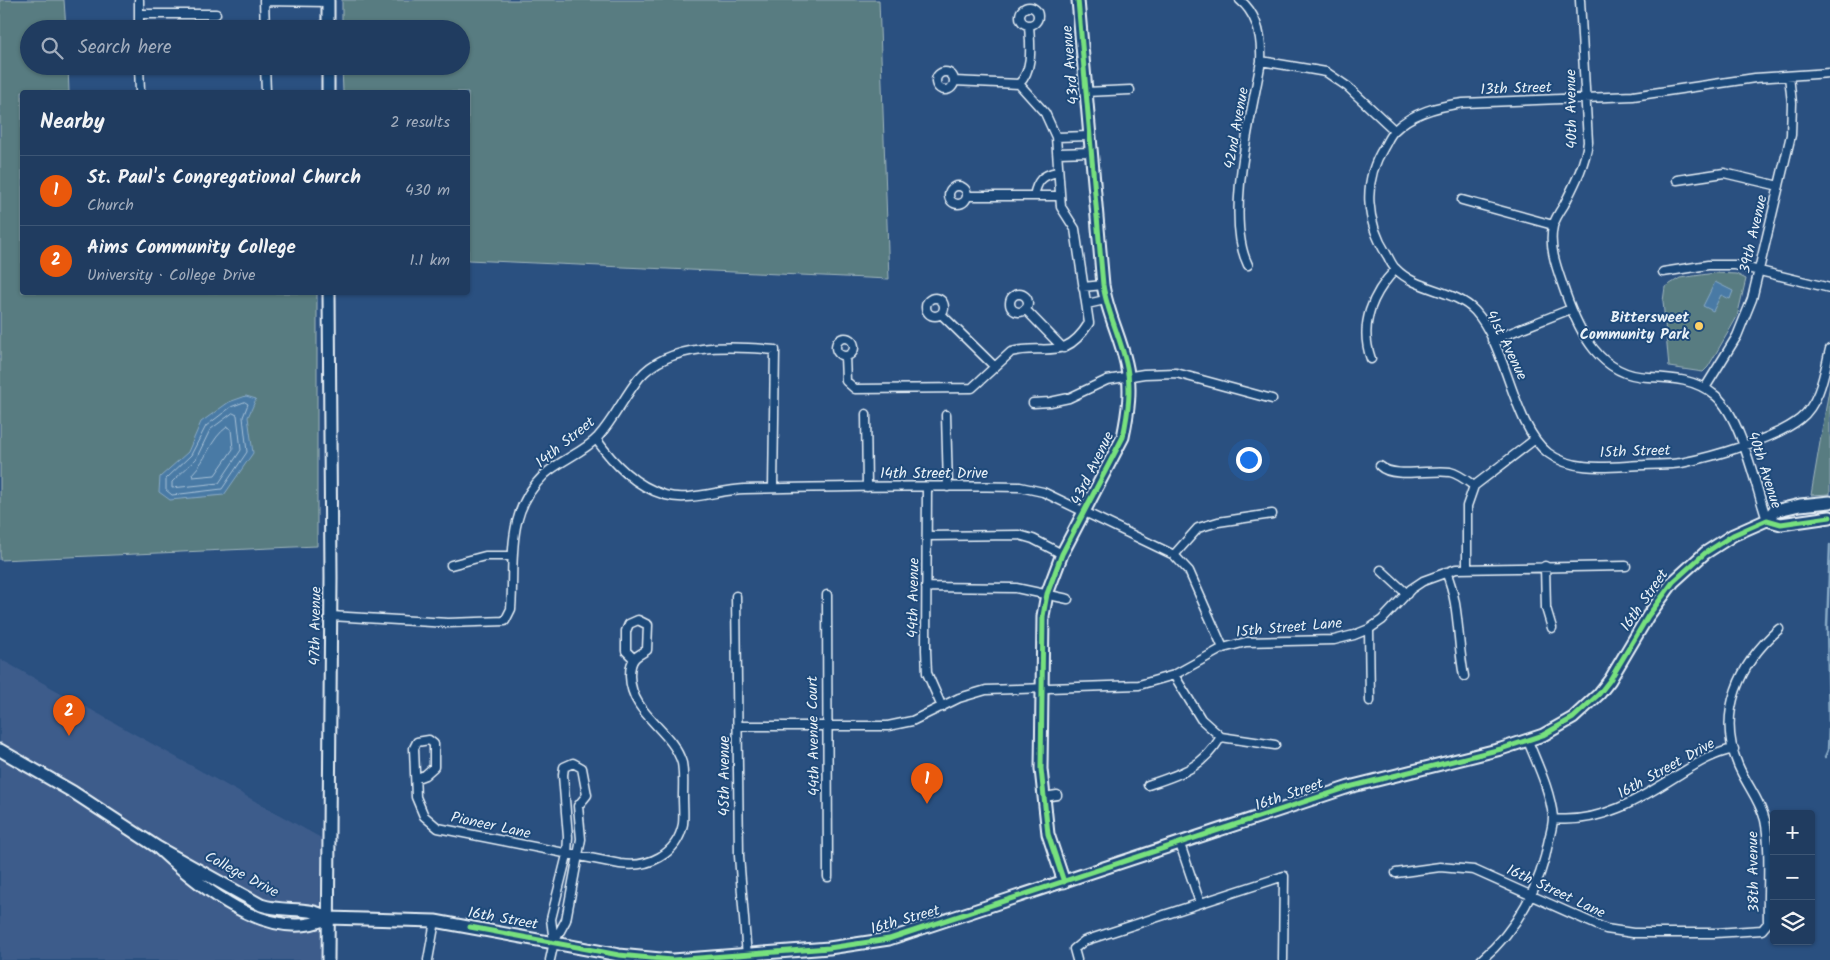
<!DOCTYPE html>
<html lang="en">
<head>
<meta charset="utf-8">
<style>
  body { margin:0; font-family:Kalam,sans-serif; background:#284366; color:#f1f3f6 }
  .controls { position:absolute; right:15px; bottom:15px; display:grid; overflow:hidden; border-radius:5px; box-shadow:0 1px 4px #0004 }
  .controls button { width:45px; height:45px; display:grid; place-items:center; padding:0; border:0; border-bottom:1px solid #3d5675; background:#203c60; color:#f1f3f6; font:25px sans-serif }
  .you { position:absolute; left:1248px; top:459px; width:18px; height:18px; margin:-12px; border:4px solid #fff; border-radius:50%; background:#1a73e8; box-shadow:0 0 0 8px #1a73e833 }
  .badge { display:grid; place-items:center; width:32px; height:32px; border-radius:50%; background:#ea580c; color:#fff; font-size:16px; font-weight:700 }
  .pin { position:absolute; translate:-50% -41px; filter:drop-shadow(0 1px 2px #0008) }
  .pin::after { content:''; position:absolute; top:26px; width:18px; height:15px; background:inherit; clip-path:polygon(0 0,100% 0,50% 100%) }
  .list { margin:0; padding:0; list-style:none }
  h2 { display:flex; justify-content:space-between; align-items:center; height:65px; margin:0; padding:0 20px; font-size:21px }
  h2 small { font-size:16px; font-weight:400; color:#a2adbd }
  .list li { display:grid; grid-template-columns:32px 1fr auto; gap:15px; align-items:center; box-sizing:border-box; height:70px; padding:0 20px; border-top:1px solid #3d5675 }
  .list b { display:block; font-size:19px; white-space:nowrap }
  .list p { margin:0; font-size:16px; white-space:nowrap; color:#a2adbd }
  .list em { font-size:16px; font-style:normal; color:#a2adbd }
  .icon { flex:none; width:28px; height:28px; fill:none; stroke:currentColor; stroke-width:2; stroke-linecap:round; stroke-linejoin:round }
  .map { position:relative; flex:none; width:1830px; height:960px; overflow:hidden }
  .search { position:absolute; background:#203c60; box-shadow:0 1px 4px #0004; left:20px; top:20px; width:450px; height:55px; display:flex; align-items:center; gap:12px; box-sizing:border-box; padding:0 18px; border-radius:28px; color:#a2adbd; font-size:19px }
  .panel { position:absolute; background:#203c60; box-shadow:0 1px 4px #0004; left:20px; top:90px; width:450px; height:205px; border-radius:5px }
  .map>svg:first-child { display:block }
  .built { fill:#3d5c8b }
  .green { fill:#587b81; stroke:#a0b6bc }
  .water { fill:#487aa5; stroke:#88aac6 }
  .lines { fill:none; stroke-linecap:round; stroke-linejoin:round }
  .shore { stroke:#a8c1d7; stroke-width:1 }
  .stream { stroke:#88aac6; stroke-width:2.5 }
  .street-casing { stroke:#e8f1f8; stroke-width:11 }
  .secondary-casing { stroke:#e8f1f8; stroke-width:15 }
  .street { stroke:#1f4a7a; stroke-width:8 }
  .secondary { stroke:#1f4a7a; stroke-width:11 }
  .cycleway-casing { stroke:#1f4a7a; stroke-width:8 }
  .cycleway { stroke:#77e17e; stroke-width:5 }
  .poi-dot { fill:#ffd166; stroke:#1f4a7a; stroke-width:2 }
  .labels { text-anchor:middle; stroke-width:4; stroke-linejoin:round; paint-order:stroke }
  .street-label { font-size:15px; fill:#e8f1f8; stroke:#1f4a7a }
  .poi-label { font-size:15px; font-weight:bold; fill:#e8f1f8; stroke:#1f4a7a; text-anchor:end }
</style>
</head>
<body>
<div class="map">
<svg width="1830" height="960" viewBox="0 0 1830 960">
  <rect width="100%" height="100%" fill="#2a5080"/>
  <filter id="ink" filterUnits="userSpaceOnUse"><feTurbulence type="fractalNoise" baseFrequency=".02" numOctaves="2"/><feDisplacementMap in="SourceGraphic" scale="10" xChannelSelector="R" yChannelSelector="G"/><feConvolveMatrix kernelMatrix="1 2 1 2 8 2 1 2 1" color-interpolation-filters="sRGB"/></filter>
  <g filter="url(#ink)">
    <path class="built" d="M0,659l321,179 -1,122h-320z"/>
    <path class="green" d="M0,0h64l2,29h-37v37h39l1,26h-47v200l295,1v253l-317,14z
      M342,0h537l10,279 -421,-19v-168h-125l-1,-26h119v-37h-119z
      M1715,273l21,1 10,5 -9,38 -29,50 -5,5 -34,-5 -6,-66 2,-14 15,-9z
      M1830,384v110l-19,1z"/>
    <path class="water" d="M1715,282l18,9 -3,8 -9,-4 -8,16 -10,-5z
      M246,396l10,3 -8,18 5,36 -29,42 -54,5 -11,-8 1,-15 28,-25 13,-30 28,-20z"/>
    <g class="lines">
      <path class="shore" d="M245,402l3,2 -5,13 4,35 -25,37 -50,6 -6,-5v-11l25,-24 15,-29 25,-19z
        M233,413l4,2 4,35 -22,33 -47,5v-6l24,-23 14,-29z
        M227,427l4,2 2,20 -18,26 -22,2 -1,-3c16,-16 18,-35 35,-47z"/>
      <path class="stream" d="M1825,757l3,-7 1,-24 -2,-99 3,-82"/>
      <defs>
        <path id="street" d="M139,0v29
          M264,0l1,29
          M1240,0c18,15 22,39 21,61 -9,53 -37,156 -13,204
          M1580,0l8,142c-3,23 -14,43 -24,63 -4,6 -9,14 -11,21 -5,22 5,45 12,66 14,40 35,84 83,85 25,1 48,2 68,19 25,21 40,92 51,124
          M264,1l64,1
          M1020 16a9 9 0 1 1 18 0a9 9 0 1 1-18 0Z
          M139,14h77
          M1261,61l65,11 22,15 46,43
          M139,66l1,26
          M265,66l1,26
          M936 81a9 9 0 1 1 18 0a9 9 0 1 1-18 0Z
          M1830,73l-75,5 -122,18 -170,7c-24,3 -50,9 -68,27 -5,4 -8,12 -11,17 -22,35 -18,75 3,108 3,5 5,11 9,14 21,22 58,20 79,42 32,35 38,115 73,142 26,20 65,13 96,12 12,-1 25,0 37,-2 31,-6 94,-24 119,-44 20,-16 24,-45 30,-70
          M1019,84c15,-15 11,-40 10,-59
          M1086,92l44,-2
          M1056,137l33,-1
          M1058,153l32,-1
          M1677,180l47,-7 55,13
          M949 195a9 9 0 1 1 18 0a9 9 0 1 1-18 0Z
          M967,196h93
          M1034,196c3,-15 8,-21 23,-24
          M1462,200l91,25
          M1663,272l45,-7h27l95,23
          M1083,287l20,-2
          M1010 303a9 9 0 1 1 18 0a9 9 0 1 1-18 0Z
          M926 307a9 9 0 1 1 18 0a9 9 0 1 1-18 0Z
          M1087,304l18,-4
          M1025,309l38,39
          M941,314l54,53
          M836 347a9 9 0 1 1 18 0a9 9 0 1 1-18 0Z
          M1492,340l79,-31
          M845,356l1,25 9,8 117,-1 39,-36c35,-9 53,11 78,-29l-14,-94 -14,-22 -5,-70 -11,-24 -26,-29 -65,-3
          M1371,359c-12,-34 1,-65 25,-90
          M1705,388l32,-52 15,-37 39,-164 1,-32 -3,-27
          M1033,403l17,-1 19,-4 38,-18 37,-6 32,-1 96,26
          M866,414l1,73
          M946,415l2,72
          M596,439c18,25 39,47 69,56 24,7 54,-5 79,-6 92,-2 184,-4 276,-2l23,5 131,63 15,16 34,77
          M1380,466c13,13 52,3 70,6 9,2 16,8 24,14
          M927,487l-1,163 1,23 15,34
          M927,536l92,-1 14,4 29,15
          M1174,555l24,-27 20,-6 54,-8
          M451,565l34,-9h27
          M1545,566l1,42 6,20
          M1467,568v-62l7,-20 60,-46
          M1381,570l26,24
          M1446,572c14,32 11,70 18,104
          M926,587l90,1 52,11
          M827,595l1,282
          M736,596l3,260 8,100
          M331,616l117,7 57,-2 6,-12c4,-50 -7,-96 34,-135 16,-14 39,-22 53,-37 16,-18 26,-40 41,-59 30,-36 93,-32 136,-28l-2,138
          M1369,629l1,72
          M1174,675l27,44 20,18 54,8
          M738,726h150l24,-5 47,-23 27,-8 153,-5 35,-10 49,-27 23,-6 88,-2 20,-5 15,-6 13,-9 29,-31 12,-8 33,-12 170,-3
          M417,778l8,-3 9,-8v-23l-5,-4 -12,2 -3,6 2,49 8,19 14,12 182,36c28,4 57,-9 63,-40 1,-8 0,-18 0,-27 0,-11 1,-23 -1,-34 -10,-34 -51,-48 -52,-87 0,-5 1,-14 5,-18 3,-3 9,-6 12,-8l1,-25 -10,-5 -9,4 -3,7v20l8,8
          M1148,785c33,-11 54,-17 73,-48
          M1044,797l13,-2
          M1553,819c47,5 87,-20 125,-44 18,-11 35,-22 56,-26
          M1180,844l20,59
          M1396,873l44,-6 34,3 132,59 27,4h82l47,-3 6,-7c-1,-31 3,-75 -3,-103 -5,-20 -19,-36 -27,-55 -22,-52 2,-102 41,-136
          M428,960l7,-39
          M550,960l4,-18 -3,-23 16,-64 1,-18 -5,-62 1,-8 9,-4 9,5 5,27 -9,11 3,33 -15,81 -12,22
          M1077,960l-3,-11 10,-8 200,-65 -1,84
          M1481,960c36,-30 60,-75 68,-121 2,-7 4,-15 4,-22 -3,-27 -15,-51 -25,-76"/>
        <path id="secondary" d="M328,0v29
          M328,66v26
          M1767,520l14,4 49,-7
          M0,750l73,42 84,55 104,58c24,8 47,0 67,13
          M157,847c41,38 112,99 171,71l107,3 184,34 52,5
          M1064,882l-16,-48 -7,-65 2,-153 4,-22 15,-40 61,-117c5,-24 9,-49 3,-74 -6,-27 -19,-51 -23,-78l-25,-285
          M328,960l3,-382 -2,-286
          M673,960l156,-12 60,-9 460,-152 152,-38 42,-14 30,-17 26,-24 11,-14 38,-64 25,-34 32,-29 28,-18 34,-15 7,-9 26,-6 30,-3"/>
      </defs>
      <use href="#street" class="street-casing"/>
      <use href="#secondary" class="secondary-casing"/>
      <use href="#street" class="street"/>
      <use href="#secondary" class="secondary"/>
      <defs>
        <path id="cycleway" d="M1064,882l-16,-48 -7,-65 2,-153 4,-22 15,-40 61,-117c5,-24 9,-49 3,-74 -6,-27 -19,-51 -23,-78l-25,-285
          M470,927l149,28 52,5
          M673,960l156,-12 60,-9 460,-152 152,-38 42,-14 30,-17 26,-24 11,-14 38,-64 25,-34 32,-29 28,-18 34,-15 14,4 49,-7"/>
      </defs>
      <use href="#cycleway" class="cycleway-casing"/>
      <use href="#cycleway" class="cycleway"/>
    </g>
  </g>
  <circle class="poi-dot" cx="1699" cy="326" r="5"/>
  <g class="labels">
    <g class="street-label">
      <text transform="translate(1070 65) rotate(-95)" y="5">43rd Avenue</text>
      <text transform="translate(1516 88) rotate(-2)" y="5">13th Street</text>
      <text transform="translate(1571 109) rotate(-91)" y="5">40th Avenue</text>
      <text transform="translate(1236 128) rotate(-80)" y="5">42nd Avenue</text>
      <text transform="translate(1753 234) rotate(-77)" y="5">39th Avenue</text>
      <text transform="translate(1507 345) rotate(64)" y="5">41st Avenue</text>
      <text transform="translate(565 442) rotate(-39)" y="5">14th Street</text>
      <text transform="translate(1635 451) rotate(-2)" y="5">15th Street</text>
      <text transform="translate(1092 468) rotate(-64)" y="5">43rd Avenue</text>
      <text transform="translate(1765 470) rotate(72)" y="5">40th Avenue</text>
      <text x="934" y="478">14th Street Drive</text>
      <text transform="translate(913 598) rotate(-89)" y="5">44th Avenue</text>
      <text transform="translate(1644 600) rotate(-55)" y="5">16th Street</text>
      <text transform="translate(315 626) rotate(-89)" y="5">47th Avenue</text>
      <text transform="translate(1289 627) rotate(-5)" y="5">15th Street Lane</text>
      <text transform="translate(813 736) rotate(-91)" y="5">44th Avenue Court</text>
      <text transform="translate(1666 768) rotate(-29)" y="5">16th Street Drive</text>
      <text transform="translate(724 776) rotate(-90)" y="5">45th Avenue</text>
      <text transform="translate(1289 794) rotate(-19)" y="5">16th Street</text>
      <text transform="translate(491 825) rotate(12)" y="5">Pioneer Lane</text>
      <text transform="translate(1753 872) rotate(-91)" y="5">38th Avenue</text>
      <text transform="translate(242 874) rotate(28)" y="5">College Drive</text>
      <text transform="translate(1556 891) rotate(25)" y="5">16th Street Lane</text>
      <text transform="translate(503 918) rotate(10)" y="5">16th Street</text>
      <text transform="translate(905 919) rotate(-16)" y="5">16th Street</text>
    </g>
    <g class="poi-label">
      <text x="1689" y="322">Bittersweet<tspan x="1689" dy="17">Community Park</tspan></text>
    </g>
  </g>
</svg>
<div class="controls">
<button>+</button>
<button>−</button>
<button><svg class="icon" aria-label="layers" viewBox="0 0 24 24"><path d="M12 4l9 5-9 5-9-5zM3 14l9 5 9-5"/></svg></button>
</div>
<div class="you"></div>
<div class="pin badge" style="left:927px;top:804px">1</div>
<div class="pin badge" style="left:69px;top:736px">2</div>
<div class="search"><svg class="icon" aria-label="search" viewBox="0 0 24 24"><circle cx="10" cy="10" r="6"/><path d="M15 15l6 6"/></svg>Search here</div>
<section class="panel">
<h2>Nearby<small>2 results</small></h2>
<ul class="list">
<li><span class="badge">1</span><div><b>St. Paul's Congregational Church</b><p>Church</p></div><em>430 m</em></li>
<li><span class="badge">2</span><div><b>Aims Community College</b><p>University · College Drive</p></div><em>1.1 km</em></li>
</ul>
</section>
</div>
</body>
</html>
